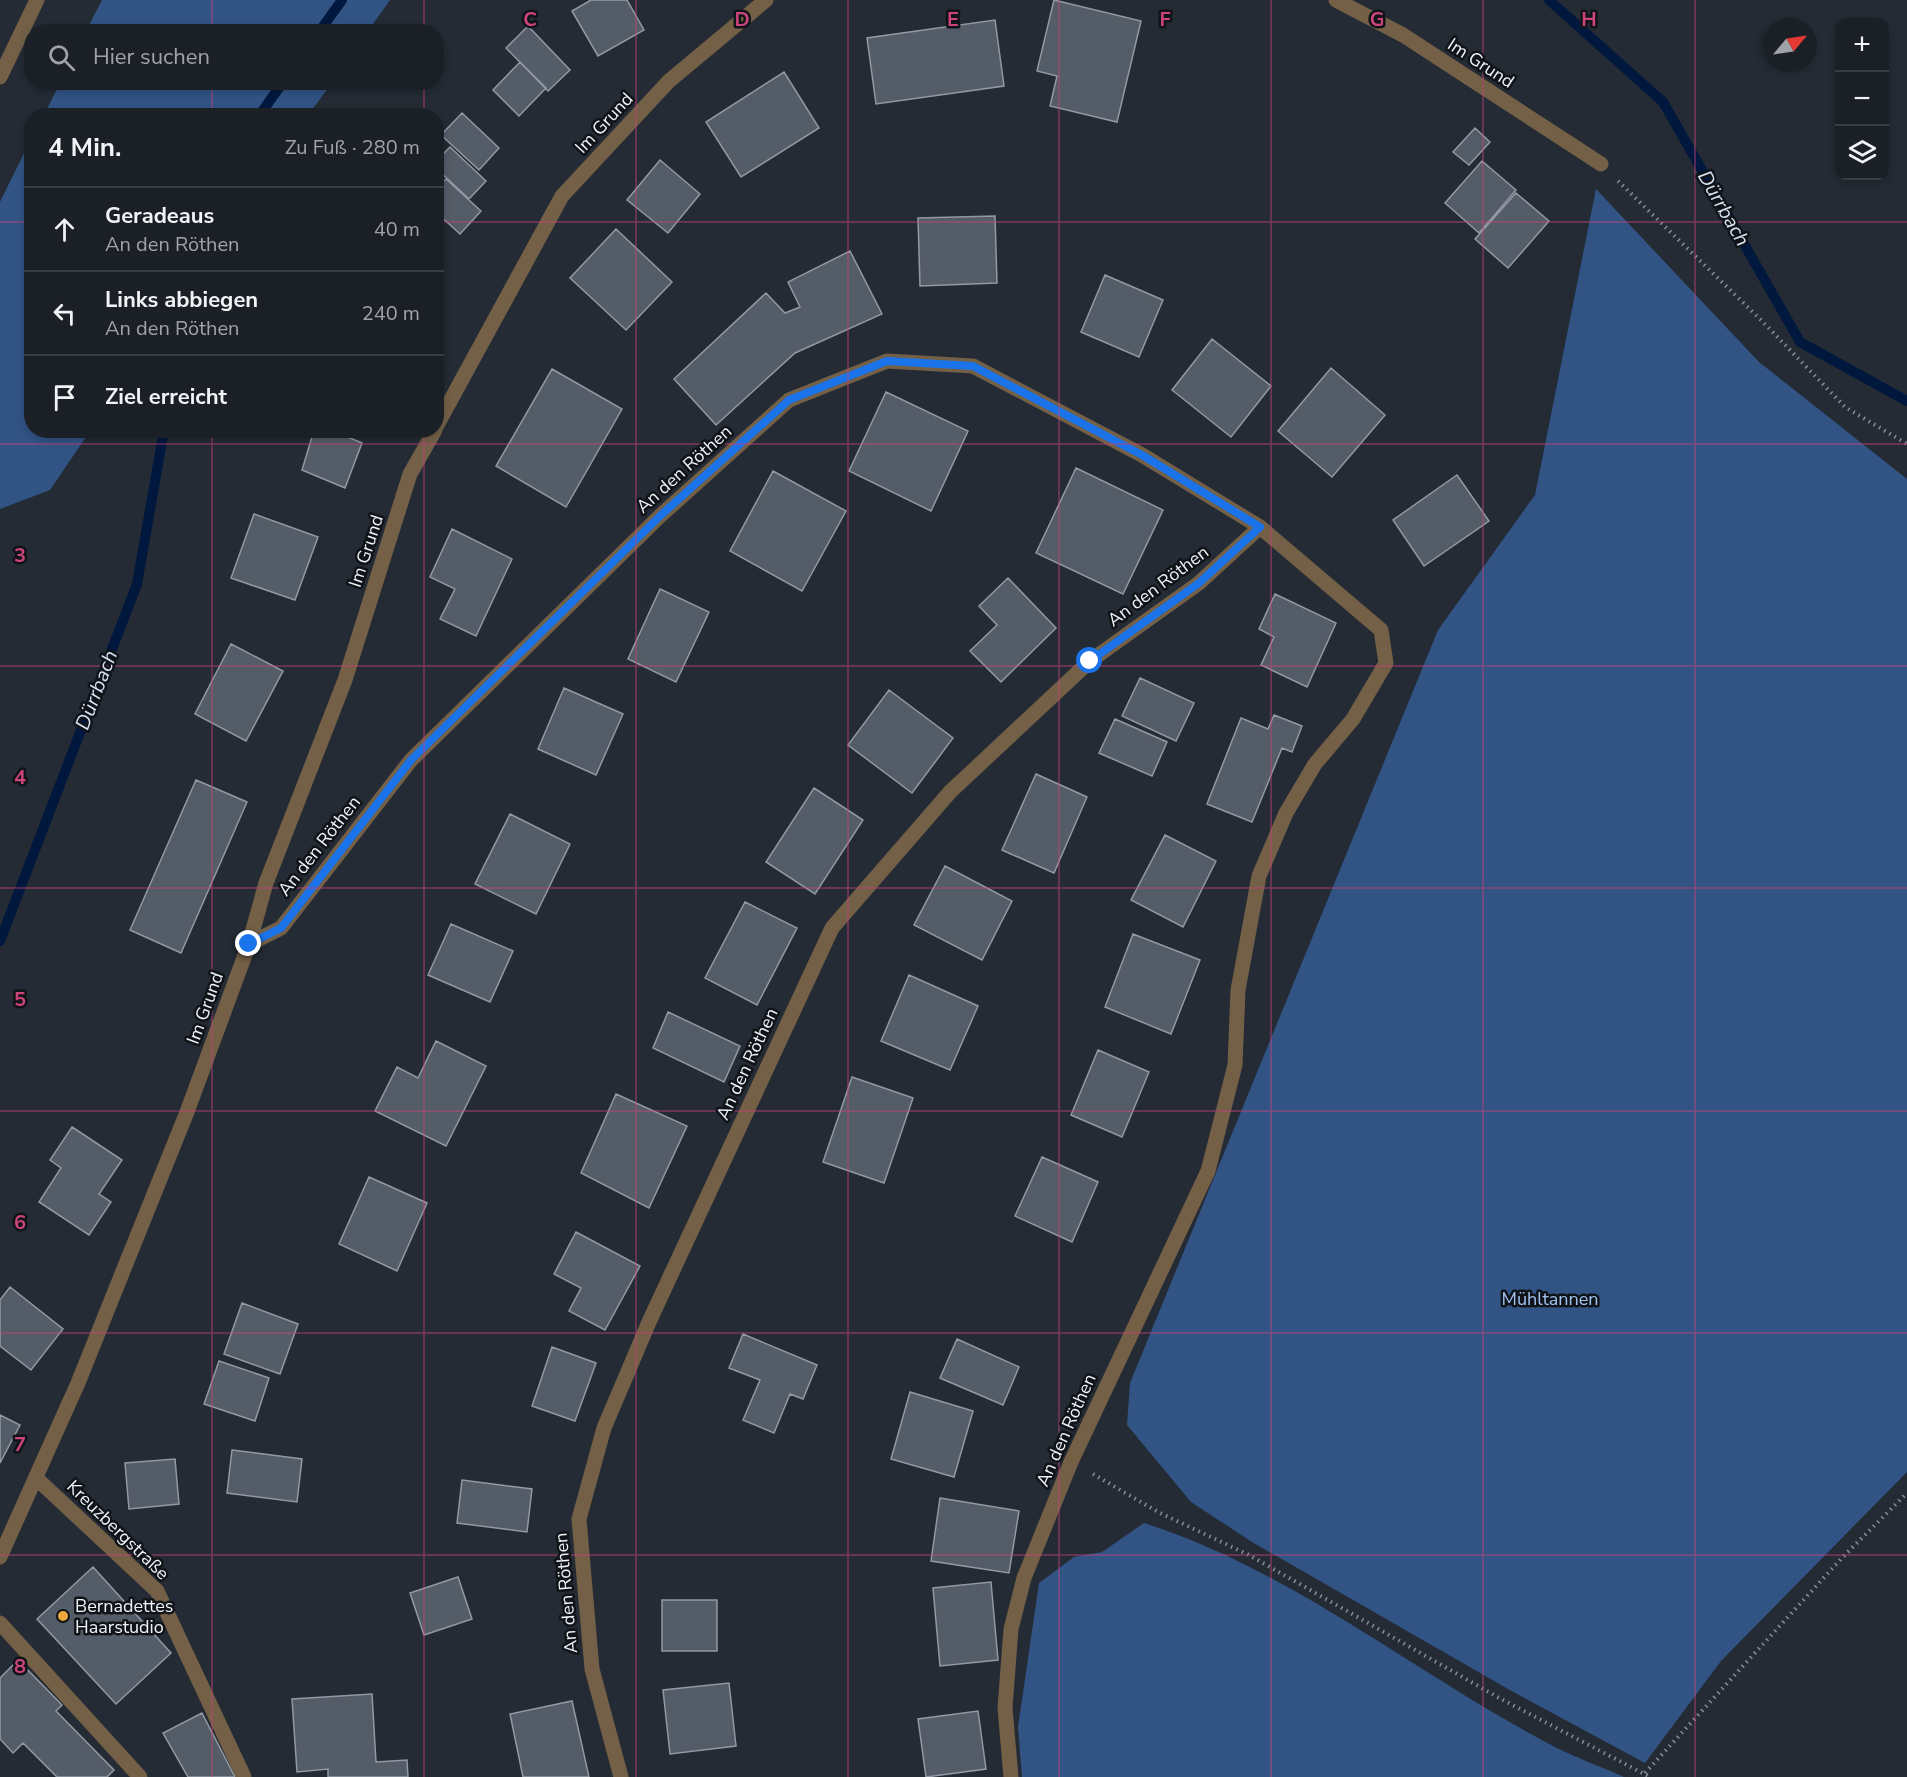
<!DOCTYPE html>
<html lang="de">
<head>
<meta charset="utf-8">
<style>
  body { margin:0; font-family:"Nunito Sans",sans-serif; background:#24282f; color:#f1f3f6 }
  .controls { position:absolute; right:18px; top:18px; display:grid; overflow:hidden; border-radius:12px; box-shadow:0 3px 9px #0003 }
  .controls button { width:54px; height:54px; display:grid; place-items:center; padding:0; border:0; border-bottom:2px solid #393e44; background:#1b2027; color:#f1f3f6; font:30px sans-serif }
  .compass { position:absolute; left:1763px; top:18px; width:54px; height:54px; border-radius:50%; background:#1b2027; box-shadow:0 3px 9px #0003; rotate:61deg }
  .stop { position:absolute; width:18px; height:18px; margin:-14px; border:4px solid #1a73e8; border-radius:50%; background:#fff }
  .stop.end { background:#1a73e8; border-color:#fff; box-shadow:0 2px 6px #0008 }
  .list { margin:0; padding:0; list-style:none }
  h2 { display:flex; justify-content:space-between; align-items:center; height:78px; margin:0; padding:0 24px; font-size:26px }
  h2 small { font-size:20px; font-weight:400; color:#a0a3a7 }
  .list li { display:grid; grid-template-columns:39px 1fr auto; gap:18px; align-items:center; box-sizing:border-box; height:84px; padding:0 24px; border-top:2px solid #393e44 }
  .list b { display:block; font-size:22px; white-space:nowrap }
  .list p { margin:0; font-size:20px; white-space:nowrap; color:#a0a3a7 }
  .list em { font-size:20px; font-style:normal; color:#a0a3a7 }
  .icon { flex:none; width:33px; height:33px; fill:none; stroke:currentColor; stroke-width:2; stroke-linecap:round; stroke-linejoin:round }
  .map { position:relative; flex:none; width:1907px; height:1777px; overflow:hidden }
  .search { position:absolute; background:#1b2027; box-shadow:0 3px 9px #0003; left:24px; top:24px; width:420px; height:66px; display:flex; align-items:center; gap:15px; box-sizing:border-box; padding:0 21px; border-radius:24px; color:#a0a3a7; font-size:22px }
  .panel { position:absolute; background:#1b2027; box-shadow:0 3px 9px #0003; left:24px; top:108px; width:420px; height:330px; border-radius:24px }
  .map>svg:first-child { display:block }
  .green { fill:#325485 }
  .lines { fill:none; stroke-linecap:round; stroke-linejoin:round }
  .stream { stroke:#00183e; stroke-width:10 }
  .building { fill:#545c67; stroke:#9199a5; stroke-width:1.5 }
  .path { stroke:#878d95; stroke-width:4; stroke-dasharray:1.5 4.5; stroke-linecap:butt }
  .minor { stroke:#736047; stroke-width:15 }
  .route { stroke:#1a73e8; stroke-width:8 }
  .grid { fill:none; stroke:#cb447b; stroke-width:1.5; stroke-opacity:0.55 }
  .poi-dot { fill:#eea83c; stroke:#101317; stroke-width:2 }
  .labels { text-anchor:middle; stroke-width:5; stroke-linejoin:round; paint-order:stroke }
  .street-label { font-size:18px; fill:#eef3f9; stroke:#101317 }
  .park-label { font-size:18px; fill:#a1c4f4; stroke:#101317 }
  .poi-label { font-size:18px; fill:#eef3f9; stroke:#101317; text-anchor:start }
  .water-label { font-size:20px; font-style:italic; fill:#d5e1f1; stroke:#101317 }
  .grid-label { font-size:20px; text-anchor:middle; font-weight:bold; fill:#cb447b; stroke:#101317; stroke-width:5; stroke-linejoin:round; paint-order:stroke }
</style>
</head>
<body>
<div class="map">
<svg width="1907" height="1777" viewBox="0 0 1907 1777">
  <rect width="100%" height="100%" fill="#242b34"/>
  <path class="green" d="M102,0h288l-22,31h-282z
    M60,83v-1l272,1 -24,32h-264z
    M31,139l1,291 58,1 -40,59 -50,19v-307z
    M1596,189l163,173 148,117v993l-186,189 -76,102 -137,-74 -256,-147 -61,-40 -64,-77 3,-42 308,-753 97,-135z
    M1144,1523c150,48 274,153 413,225 22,11 45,19 67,29h-602l-4,-50 21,-144 35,-26 28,-5z"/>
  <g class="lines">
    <path class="stream" d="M1549,0l114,102 137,240 107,59
      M319,32l23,-32
      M259,116l24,-34
      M0,941l137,-357 27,-154"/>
  </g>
  <path class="building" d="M591,0h36l17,30 -46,26 -26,-45z
    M1054,0l87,21 -24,101 -67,-16 7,-30 -20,-5z
    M995,20l9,66 -128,18 -9,-66z
    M528,26l42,44 -22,21 -42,-43z
    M520,62l26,26 -27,28 -26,-26z
    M784,72l35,56 -78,49 -35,-55z
    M462,113l37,35 -20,22 -38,-35z
    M1475,128l15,14 -21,23 -16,-13z
    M450,147l36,34 -17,18 -33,-31v-7z
    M660,160l40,34 -32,39 -41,-33z
    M1482,161l34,29 -37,43 -34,-30z
    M446,179l35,32 -21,23 -24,-22v-23z
    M1516,193l33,28 -41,47 -33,-29z
    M995,216l2,67 -77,3 -2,-68z
    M616,229l56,53 -46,48 -56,-52z
    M850,251l32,63 -87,39 -79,72 -42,-46 92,-86 19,20 15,-6 -12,-25z
    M1105,275l58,25 -24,57 -58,-25z
    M1212,339l59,47 -40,51 -59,-47z
    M1331,368l54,47 -53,62 -54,-46z
    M552,369l70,40 -56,98 -70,-41z
    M886,392l82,39 -37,80 -82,-40z
    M314,430h17l31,13 -17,45 -43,-18z
    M341,430h19l-2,7z
    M1076,468l87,42 -40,84 -87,-41z
    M773,471l73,40 -44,80 -72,-40z
    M1457,475l32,46 -65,45 -31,-46z
    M254,514l64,23 -23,63 -64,-22z
    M452,529l60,30 -36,77 -36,-17 15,-30 -25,-12z
    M1008,578l48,50 -55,54 -31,-31 27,-26 -18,-19z
    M660,589l49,23 -33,70 -48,-23z
    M1275,594l61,29 -29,64 -46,-22 13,-28 -15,-8z
    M231,644l52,27 -37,70 -51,-27z
    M1140,678l54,25 -18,38 -54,-25z
    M564,688l59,26 -27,61 -58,-26z
    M889,690l64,48 -41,55 -64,-48z
    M1274,715l28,11 -10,26 -10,-4 -30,74 -45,-18 34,-86 27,11z
    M1115,719l52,23 -15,34 -53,-23z
    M1036,774l51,23 -33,76 -52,-23z
    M196,780l51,22 -66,151 -51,-23z
    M814,788l49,32 -48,74 -49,-32z
    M510,814l60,30 -34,70 -61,-30z
    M1165,835l51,26 -33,66 -52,-27z
    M945,866l67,35 -30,59 -68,-35z
    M745,902l52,26 -40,77 -52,-27z
    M451,924l62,27 -23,51 -62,-27z
    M1133,934l67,26 -29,74 -66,-27z
    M909,975l69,31 -28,64 -69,-29z
    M668,1012l72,34 -16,36 -71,-34z
    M436,1041l50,25 -40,80 -71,-35 22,-44 21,11z
    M1098,1050l51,22 -27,65 -51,-22z
    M852,1077l61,21 -29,85 -61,-21z
    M616,1094l71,32 -38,82 -68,-35z
    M72,1127l50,33 -23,34 12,8 -22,33 -50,-33 22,-34 -11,-8z
    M1042,1157l56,25 -26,60 -57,-26z
    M369,1177l58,26 -30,68 -58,-27z
    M576,1232l64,34 -35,64 -36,-19 12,-23 -27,-14z
    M10,1287l53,42 -32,41 -31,-24v-46z
    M242,1303l56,21 -18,50 -56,-20z
    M743,1334l74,31 -14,34 -13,-5 -16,39 -31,-13 17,-40 -31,-12z
    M957,1339l62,28 -16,38 -63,-27z
    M552,1347l44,16 -21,58 -43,-15z
    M219,1361l50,17 -14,43 -51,-17z
    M910,1392l63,19 -19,66 -63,-18z
    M0,1415l20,10 -20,38z
    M232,1450l70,9 -5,43 -70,-9z
    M175,1459l4,45 -50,5 -4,-46z
    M462,1480l70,9 -5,43 -70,-9z
    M940,1498l79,13 -10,62 -78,-12z
    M93,1567l78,86 -55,51 -79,-85z
    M458,1577l14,42 -48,16 -14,-42z
    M991,1582l7,78 -58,6 -7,-78z
    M662,1600h55v51h-55z
    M18,1660l44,45 -6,6 58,59 -7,7h-50l-34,-34 -10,10 -13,-14v-61z
    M729,1683l7,63 -66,8 -7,-64z
    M372,1694l4,68 31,-2 1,17h-80v-8l-31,3 -5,-73z
    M572,1701l17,76h-66l-13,-63z
    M978,1711l8,58 -60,8 -8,-58z
    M202,1713l33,64h-47l-25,-44z"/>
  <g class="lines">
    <path class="path" d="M1618,181l143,139 84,87 62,37
      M1093,1474l65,38 91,43 252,144 149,78
      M1645,1773l196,-214 66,-66"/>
    <path class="minor" d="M1336,0l67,35 198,129
      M0,77l37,-77
      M436,427l126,-231 107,-115 97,-81
      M249,944l32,-16 130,-168 249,-244 129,-116 98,-39 86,5 169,89 118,72 121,103 5,33 -33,56 -38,45 -29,49 -27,63 -21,114 -3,75 -27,106 -137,291 -47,116 -13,51 -6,79 6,69
      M36,1478l121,113 87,186
      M0,1557l78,-174 109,-271 62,-168 17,-61 79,-203 65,-206 25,-44
      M0,1623l140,154
      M621,1777l-29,-108 -13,-150 25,-91 45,-106 183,-394 118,-136 140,-131 109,-78 61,-56"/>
  </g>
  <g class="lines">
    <path class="route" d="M249,944l32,-16 130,-168 249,-244 129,-116 98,-39 86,5 169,89 118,72 -61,56 -109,78"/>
  </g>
  <path class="grid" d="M212,0v32M424,0v32M636,0v1777M848,0v1777M1059,0v1777M1271,0v1777M1483,0v1777M1695,0v1777M212,82v34M424,82v34M0,222h32M436,222h1471M212,430v1347M424,430v1347M0,444h1907M0,666h1907M0,888h1907M0,1111h1907M0,1333h1907M0,1555h1907"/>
  <circle class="poi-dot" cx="63" cy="1616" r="6"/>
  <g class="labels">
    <g class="street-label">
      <text transform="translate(1481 63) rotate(33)" y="6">Im Grund</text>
      <text transform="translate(604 123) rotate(-47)" y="6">Im Grund</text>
      <text transform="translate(684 469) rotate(-42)" y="6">An den Röthen</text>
      <text transform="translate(366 551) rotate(-72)" y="6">Im Grund</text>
      <text transform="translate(1158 586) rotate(-37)" y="6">An den Röthen</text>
      <text transform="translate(319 846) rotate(-52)" y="6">An den Röthen</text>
      <text transform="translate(205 1008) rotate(-70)" y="6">Im Grund</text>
      <text transform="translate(747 1064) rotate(-65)" y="6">An den Röthen</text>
      <text transform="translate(1066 1430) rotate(-66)" y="6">An den Röthen</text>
      <text transform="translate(118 1530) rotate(44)" y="6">Kreuzbergstraße</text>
      <text transform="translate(566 1593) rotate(-95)" y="6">An den Röthen</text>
    </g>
    <g class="park-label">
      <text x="1550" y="1305">Mühltannen</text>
    </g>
    <g class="poi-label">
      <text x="75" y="1612">Bernadettes<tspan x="75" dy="21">Haarstudio</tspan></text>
    </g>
    <g class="water-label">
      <text transform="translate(1724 208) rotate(60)" y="7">Dürrbach</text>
      <text transform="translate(96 690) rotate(-69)" y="7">Dürrbach</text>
    </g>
  </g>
  <g class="grid-label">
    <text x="530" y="26">C</text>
    <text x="742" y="26">D</text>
    <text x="953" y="26">E</text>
    <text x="1165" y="26">F</text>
    <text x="1377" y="26">G</text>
    <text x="1589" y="26">H</text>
    <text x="20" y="562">3</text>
    <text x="20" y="784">4</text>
    <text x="20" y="1006">5</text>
    <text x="20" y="1229">6</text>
    <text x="20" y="1451">7</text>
    <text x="20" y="1673">8</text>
  </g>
</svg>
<div class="controls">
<button>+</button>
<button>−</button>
<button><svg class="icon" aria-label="layers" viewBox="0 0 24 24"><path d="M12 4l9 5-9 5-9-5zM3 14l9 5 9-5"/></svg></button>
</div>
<svg class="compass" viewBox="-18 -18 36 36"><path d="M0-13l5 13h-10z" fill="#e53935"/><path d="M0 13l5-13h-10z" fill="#a0a3a7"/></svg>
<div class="stop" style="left:1090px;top:661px"></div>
<div class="stop end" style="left:249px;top:944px"></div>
<div class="search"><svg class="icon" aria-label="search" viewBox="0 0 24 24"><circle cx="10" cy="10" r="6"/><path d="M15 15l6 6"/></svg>Hier suchen</div>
<section class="panel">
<h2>4 Min.<small>Zu Fuß · 280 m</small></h2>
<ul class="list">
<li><svg class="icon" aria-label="ahead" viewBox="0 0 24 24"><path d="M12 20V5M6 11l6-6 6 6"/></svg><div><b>Geradeaus</b><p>An den Röthen</p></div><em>40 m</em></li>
<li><svg class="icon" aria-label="left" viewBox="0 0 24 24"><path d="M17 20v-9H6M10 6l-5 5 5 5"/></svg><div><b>Links abbiegen</b><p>An den Röthen</p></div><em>240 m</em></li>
<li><svg class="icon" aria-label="arrive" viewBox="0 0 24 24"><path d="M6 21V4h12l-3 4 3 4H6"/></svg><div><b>Ziel erreicht</b></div></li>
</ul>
</section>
</div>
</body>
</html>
